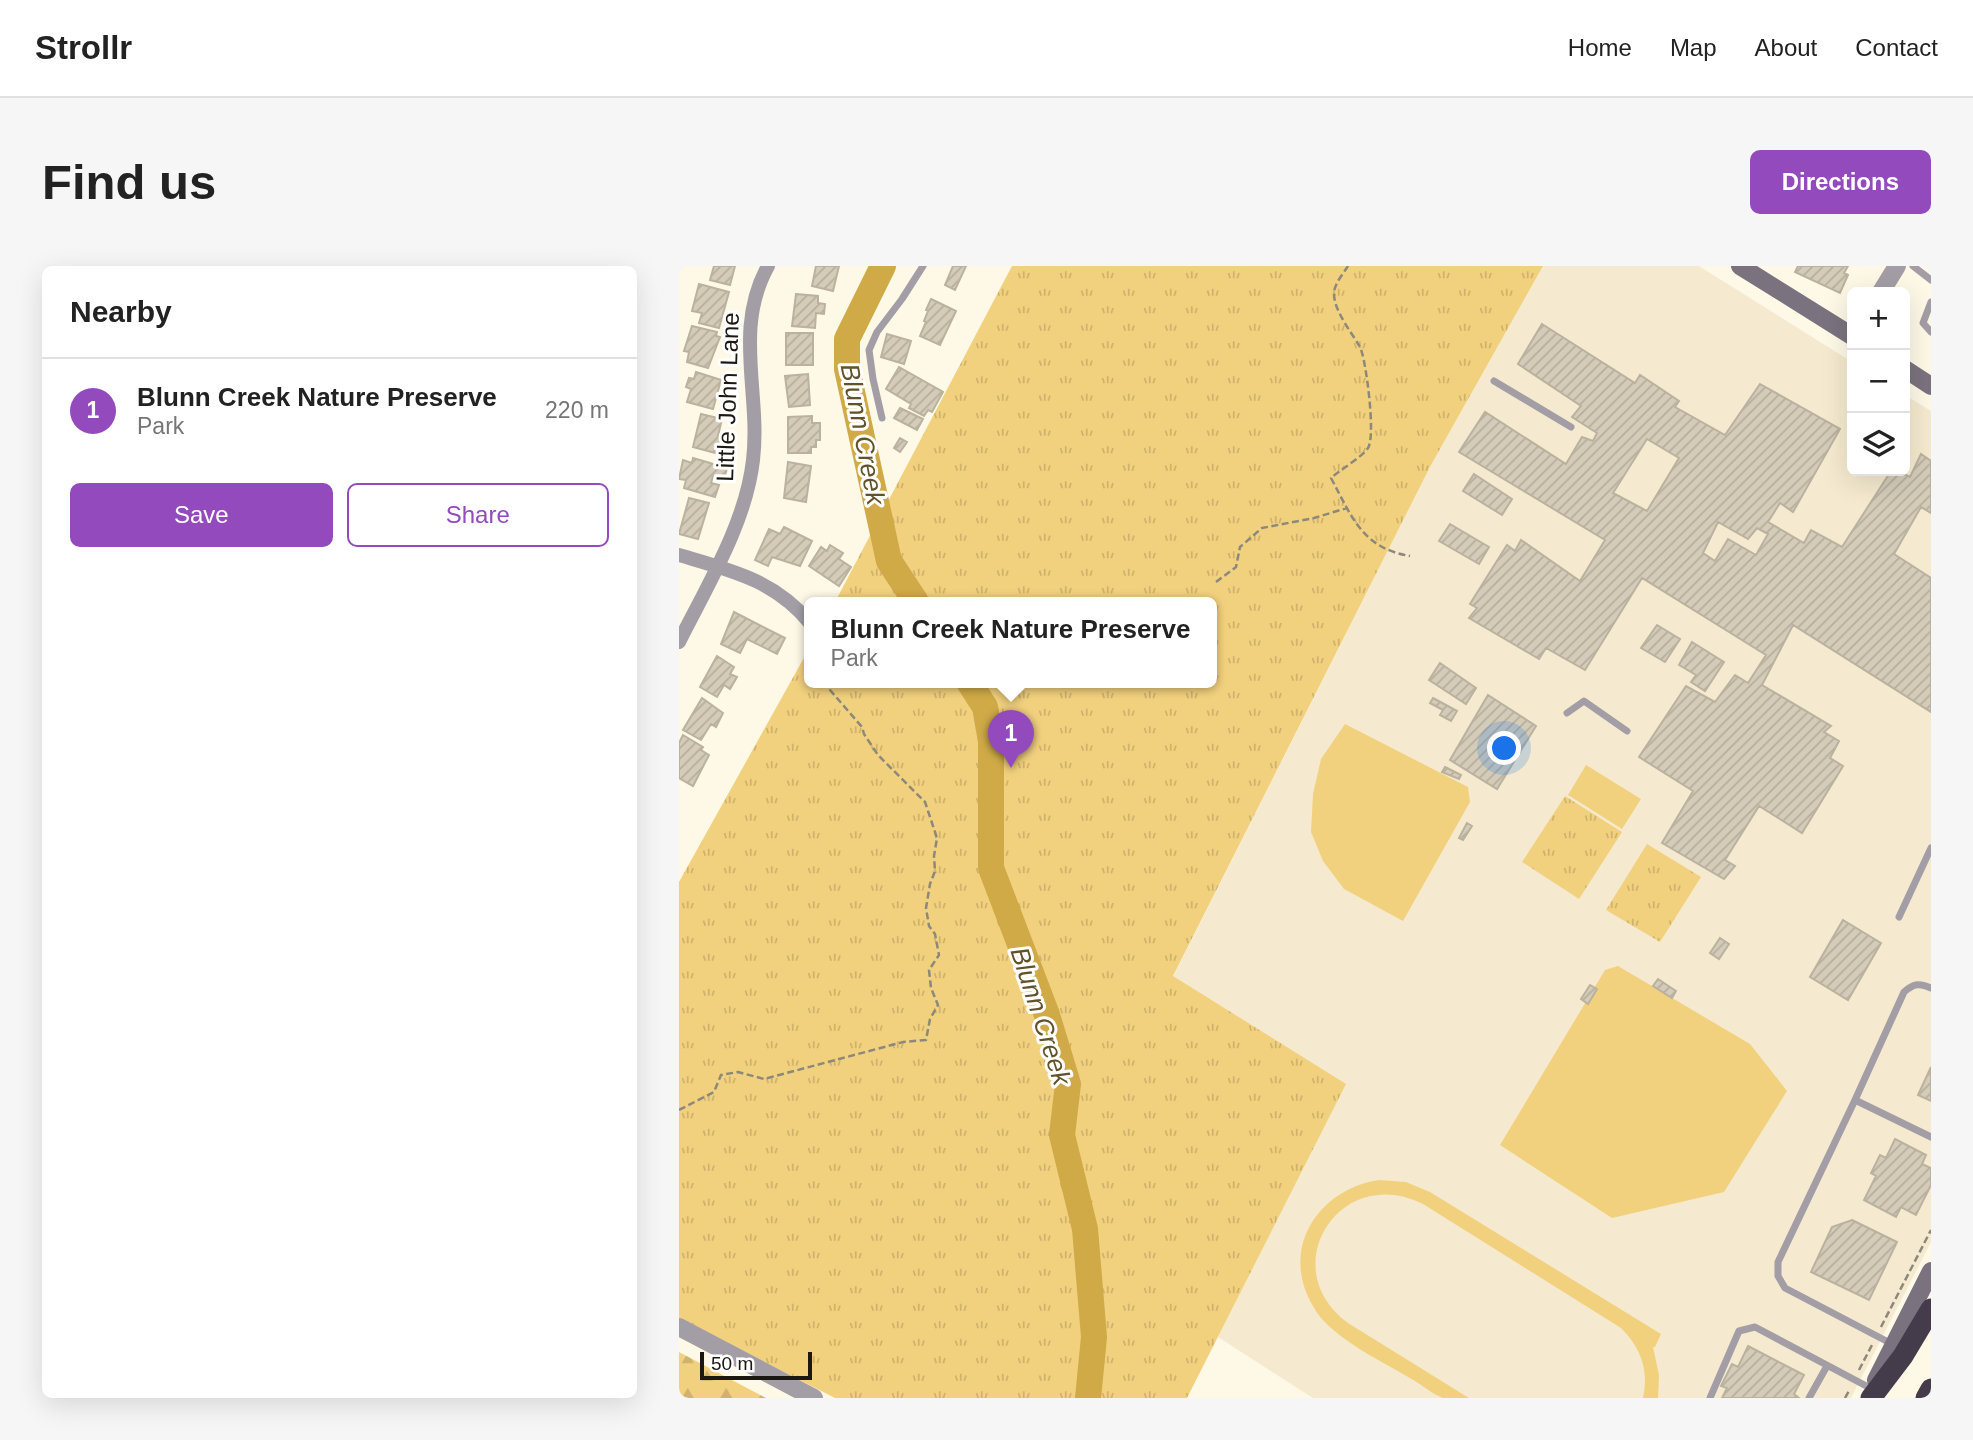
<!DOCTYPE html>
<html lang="en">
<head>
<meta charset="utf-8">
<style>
  body { margin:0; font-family:Helvetica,sans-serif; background:#f6f6f6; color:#222 }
  .controls { position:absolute; right:21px; top:21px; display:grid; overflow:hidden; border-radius:10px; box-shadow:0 7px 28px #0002 }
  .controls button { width:63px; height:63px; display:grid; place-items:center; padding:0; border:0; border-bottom:2px solid #e0e0e0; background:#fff; color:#222; font:35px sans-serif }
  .scale { position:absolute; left:21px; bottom:18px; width:112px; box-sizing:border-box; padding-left:7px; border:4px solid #1b1811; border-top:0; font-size:19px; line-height:24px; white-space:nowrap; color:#1b1811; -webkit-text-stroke:5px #fff; paint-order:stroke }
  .you { position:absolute; left:826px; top:483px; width:24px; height:24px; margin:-18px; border:5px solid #fff; border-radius:50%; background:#1a73e8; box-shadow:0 0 0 10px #1a73e833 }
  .badge { display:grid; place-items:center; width:46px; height:46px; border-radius:50%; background:#934abd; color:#fff; font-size:23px; font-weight:700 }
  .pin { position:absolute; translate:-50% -58px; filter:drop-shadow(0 2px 4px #0008) }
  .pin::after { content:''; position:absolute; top:37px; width:24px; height:21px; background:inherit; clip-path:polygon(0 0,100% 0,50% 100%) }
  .popup { position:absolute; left:125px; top:331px; width:413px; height:91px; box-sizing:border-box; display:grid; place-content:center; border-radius:10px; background:#fff; filter:drop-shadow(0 2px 5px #0005); font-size:23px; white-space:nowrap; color:#767676 }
  .popup b { font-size:26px; color:#222 }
  .popup::after { content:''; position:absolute; left:50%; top:100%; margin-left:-14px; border:14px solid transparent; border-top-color:#fff }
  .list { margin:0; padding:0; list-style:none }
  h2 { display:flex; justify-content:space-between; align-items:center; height:91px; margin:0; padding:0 28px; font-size:30px }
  h2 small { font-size:23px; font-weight:400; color:#767676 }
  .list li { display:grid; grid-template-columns:46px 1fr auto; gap:21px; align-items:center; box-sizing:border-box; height:105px; padding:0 28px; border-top:2px solid #e0e0e0 }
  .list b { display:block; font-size:26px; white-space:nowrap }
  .list p { margin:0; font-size:23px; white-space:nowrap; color:#767676 }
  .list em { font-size:23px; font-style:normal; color:#767676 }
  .actions { display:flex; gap:14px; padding:21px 28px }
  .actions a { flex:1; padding:16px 0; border:2px solid #934abd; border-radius:10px; text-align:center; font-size:24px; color:#934abd }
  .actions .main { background:#934abd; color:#fff }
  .icon { flex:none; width:38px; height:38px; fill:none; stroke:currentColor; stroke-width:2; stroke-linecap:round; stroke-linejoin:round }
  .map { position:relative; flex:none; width:1252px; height:1132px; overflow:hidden; border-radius:10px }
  header { display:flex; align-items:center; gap:42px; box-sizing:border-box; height:98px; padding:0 35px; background:#fff; border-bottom:2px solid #e0e0e0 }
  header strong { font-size:33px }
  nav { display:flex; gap:38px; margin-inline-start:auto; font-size:24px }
  .intro { display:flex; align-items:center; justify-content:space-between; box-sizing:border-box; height:168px; padding:0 42px }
  h1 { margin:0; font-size:49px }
  .button { padding:18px 32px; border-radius:10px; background:#934abd; color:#fff; font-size:24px; font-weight:700 }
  main { display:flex; gap:42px; padding:0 42px }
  aside { flex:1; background:#fff; border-radius:10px; box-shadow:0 7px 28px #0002 }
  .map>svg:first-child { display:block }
  .built { fill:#f5eacf }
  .grass { fill:#f2d17e }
  .forest { fill:url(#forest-firs) }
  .park { fill:url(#park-tufts) }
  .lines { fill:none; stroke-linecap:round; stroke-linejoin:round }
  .river { stroke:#cfaa47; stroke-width:26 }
  .building { fill:url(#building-hatch); stroke:#bab29e; stroke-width:2; fill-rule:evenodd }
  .path { stroke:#8c887c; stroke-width:2.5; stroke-dasharray:7 3.5; stroke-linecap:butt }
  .service { stroke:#a39ea6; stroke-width:7 }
  .minor { stroke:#a39ea6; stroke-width:14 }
  .tertiary { stroke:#a39ea6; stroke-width:18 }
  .secondary { stroke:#7a737f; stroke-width:18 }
  .motorway { stroke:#453c4b; stroke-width:21 }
  .labels { text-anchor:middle; stroke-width:6; stroke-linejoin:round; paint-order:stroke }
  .street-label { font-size:24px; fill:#1b1811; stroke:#fff }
  .water-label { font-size:26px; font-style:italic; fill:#625229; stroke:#fff }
</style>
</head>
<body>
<header>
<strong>Strollr</strong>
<nav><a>Home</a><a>Map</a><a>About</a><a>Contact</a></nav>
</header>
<div class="intro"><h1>Find us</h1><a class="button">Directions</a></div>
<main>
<aside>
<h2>Nearby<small></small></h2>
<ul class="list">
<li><span class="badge">1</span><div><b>Blunn Creek Nature Preserve</b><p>Park</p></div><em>220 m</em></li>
</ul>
<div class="actions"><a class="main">Save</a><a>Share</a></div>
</aside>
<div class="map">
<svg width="1252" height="1132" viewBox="0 0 1252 1132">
  <defs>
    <pattern id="forest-firs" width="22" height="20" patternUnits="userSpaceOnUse" patternTransform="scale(1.75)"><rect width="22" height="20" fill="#f2d17e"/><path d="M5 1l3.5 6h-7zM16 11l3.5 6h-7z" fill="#cfb36c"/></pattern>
    <pattern id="park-tufts" width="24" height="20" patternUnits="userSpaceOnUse" patternTransform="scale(1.75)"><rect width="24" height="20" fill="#f2d17e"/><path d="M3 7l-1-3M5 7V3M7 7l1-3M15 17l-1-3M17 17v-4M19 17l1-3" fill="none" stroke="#cfb36c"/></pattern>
    <pattern id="building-hatch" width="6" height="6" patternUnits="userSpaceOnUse" patternTransform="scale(1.75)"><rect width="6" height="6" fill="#d4ccb9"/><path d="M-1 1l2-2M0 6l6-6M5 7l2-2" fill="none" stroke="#b5ae9e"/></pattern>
  </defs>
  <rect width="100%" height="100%" fill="#fef8e7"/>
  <path class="built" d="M864,0h156l153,96v109h53v-76l26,16v831l-80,156h-538l-95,-61 127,-253 -172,-107 258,-512z"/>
  <path class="grass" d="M666,458l123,63 2,15 -67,119 -59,-32 -21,-28 -12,-29 2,-38 8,-35z
    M907,499l55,34 -19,30 -54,-34z
    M939,700l132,78 37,47 -63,101 -112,26 -112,-73 105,-175z
    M700,914l27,2 24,10 231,142 -6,13h-2l6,28 -1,23h-15c6,-28 -2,-50 -22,-70l-198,-124c-83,-42 -150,64 -75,119l121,75c-8,0 -19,0 -26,0 -9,-3 -20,-12 -28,-17 -28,-17 -61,-32 -85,-54 -7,-6 -13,-13 -17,-21 -34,-57 5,-117 66,-126z"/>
  <path class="forest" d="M0,1086l87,46h-87z"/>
  <path class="park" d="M333,0h531l-112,199 -258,511 173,108 -159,314h-352l-156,-79v-437l131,-235v35h402v-80h-377z
    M886,530l57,36 -43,67 -57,-37z
    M968,578l54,33 -41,65 -54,-32z"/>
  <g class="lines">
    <path class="river" d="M204,0l-36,73v30l42,192 27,41
      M290,416l16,25 6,34v127l56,147 21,69 -6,51 23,94 9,108 -6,61"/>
  </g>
  <path class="building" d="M35,0h21l-5,19 -20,-5z
    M137,0h23l-6,25 -21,-5z
    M274,0h13l-11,24 -10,-5z
    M1119,0h50l-4,7 4,2 -8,18 -45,-21z
    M20,18l30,8 -10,36 -20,-5 3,-10 -10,-2z
    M117,28l22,2v7l7,1 -1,10 -8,-1 -1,15 -23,-2z
    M252,33l25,12 -16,34 -20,-9 6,-14 -2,-1 4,-10 -2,-1z
    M863,58l93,59 5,-8 39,26 -4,6 50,28 35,-51 80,45 -47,83 -13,-9 -12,19 36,21 7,-13 31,17 49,-76h7l12,6 11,-23 10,7v52l-10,-6 -27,47 37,24v134l-138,-87 -31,60 69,41 -7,6 15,9 -9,17 13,8 -41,67 -43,-27 -34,54 10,6 -11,13 -62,-36 31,-52 -54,-34 47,-71 29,16 20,-27 13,8 18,-28 -124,-77 -57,92 -39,-22 -7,11 -70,-41 8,-10 -7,-4 37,-59 8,6 6,-11 59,41 25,-41 -146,-88 26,-40 81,52 16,-27 11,4 4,-8 -25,-16 9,-11 -63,-42zM968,173l32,19 -32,53 -34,-18zM1039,256l30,17 9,-11 11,6 -12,21 -28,-16 -13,22 -12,-8z
    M13,60l25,6 -1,4 4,1 -12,31 -21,-6 2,-10 -5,-1z
    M107,67h27v32h-27z
    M208,68l24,7 -7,23 -23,-7z
    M220,101l44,25 -11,20 -4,-2 -4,6 -15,-8 2,-4 -25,-15z
    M17,106l25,8 -8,29 -26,-7 4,-13 -5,-2 3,-9 5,1z
    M129,108l2,31 -21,2 -4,-31z
    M221,142l23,11 -6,11 -23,-12z
    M22,148l21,5 -4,17 6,2 -5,16 -26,-7z
    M133,150v7h8v17h-4v7h-5v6h-23v-36z
    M221,172l7,4 -7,10 -6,-4z
    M14,192l34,10 -3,11 -11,-3 -2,7 8,2 -4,12 -31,-9 2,-8 -7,-1 4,-19 9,3z
    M109,196l23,4 -5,36 -22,-4z
    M795,208l38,25 -10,16 -39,-24z
    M10,232l20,5 -11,36 -19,-5z
    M771,258l39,23 -10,17 -40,-23z
    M105,261l28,14 -12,25 -28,-9 -4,9 -13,-6 14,-31 11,5z
    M151,279l13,8 -4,6 12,8 -12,19 -30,-20 12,-19 6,4z
    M55,346l51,26 -8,16 -30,-15 -7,14 -19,-9z
    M978,359l23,14 -15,23 -24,-14z
    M1013,376l32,20 -19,29 -14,-9 5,-7 -17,-10z
    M38,390l17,11 -4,7 7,3 -7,12 -6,-4 -7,12 -17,-10z
    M761,397l36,25 -10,16 -37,-24z
    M809,429l48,31 -39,63 -47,-29z
    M23,432l21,15 -7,14 -5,-3 -10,16 -18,-10z
    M754,432l24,13 -6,10 -11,-6 3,-5 -13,-7z
    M4,469l20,12 -2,3 8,5 -16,31 -14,-8v-35z
    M766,501l16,8 -2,4 -17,-7z
    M788,557l5,3 -9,14 -4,-2z
    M1164,654l38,23 -33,57 -38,-23z
    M1041,672l9,6 -10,15 -9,-6z
    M979,713l18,12 -4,7 -19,-12z
    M911,719l7,4 -9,15 -7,-5z
    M1252,801v34l-13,-6z
    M1216,873l31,16 -4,9 9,4v17l-15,30 -15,-8 -5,10 -32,-17 12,-24 -5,-3 9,-18 6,3z
    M1173,954l45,22 -28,58 -58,-28 21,-45z
    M1069,1080l56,29 -10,19 5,4h-77l5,-10 -6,-2 11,-22 6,3z"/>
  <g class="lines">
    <path class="path" d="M669,0c-5,8 -14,18 -14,28 0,17 18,39 26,53 6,12 16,89 8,101 -6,9 -28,22 -37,30 21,39 31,70 79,78
      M537,316l20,-15 4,-20 22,-19 52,-10 33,-10
      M0,844l35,-18 7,-17 17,-3 26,7 139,-37 23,-2 4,-21 8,-14 -7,-17 -2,-18 10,-15 -4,-21 -6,-8 -3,-18 4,-24 5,-13 -1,-15 3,-18 -12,-36 -47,-47 -14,-21 -2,-7 -32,-37 -2,-8
      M1202,1061l50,-97
      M1180,1104l13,-25
      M1166,1132l5,-9"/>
    <path class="service" d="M1234,0l18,14
      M1252,36l-8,21 8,9
      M815,115l77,46
      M203,152l-9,-39 -4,-29 8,-18 25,-33 21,-33
      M888,447l17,-12 43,30
      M1220,651l32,-69
      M1176,834l49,-108c10,-9 16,-9 27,-4
      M1215,1079l-109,-57 -7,-12v-14l77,-162 76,37
      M1031,1132l29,-67 16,-4 117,62
      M1130,1132l18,-32"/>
    <path class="minor" d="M0,289c51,15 96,25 131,68
      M0,376c28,-56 67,-119 74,-182 8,-66 -20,-131 15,-194"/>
    <path class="tertiary" d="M1202,26l16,-26
      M0,1061l135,71"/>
    <path class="secondary" d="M1061,0l112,70
      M1226,103l26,17
      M1197,1114l55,-109"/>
    <path class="motorway" d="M1192,1132l32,-42 28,-47
      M1247,1132l5,-9"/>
  </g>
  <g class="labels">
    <g class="street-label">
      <text transform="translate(49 131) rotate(-88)" y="8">Little John Lane</text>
    </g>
    <g class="water-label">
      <text transform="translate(184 168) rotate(79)" y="9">Blunn Creek</text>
      <text transform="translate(362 750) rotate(72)" y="9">Blunn Creek</text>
    </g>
  </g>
</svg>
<div class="controls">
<button>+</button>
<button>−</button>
<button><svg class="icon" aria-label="layers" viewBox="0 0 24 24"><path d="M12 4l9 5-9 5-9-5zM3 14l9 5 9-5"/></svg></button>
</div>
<div class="scale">50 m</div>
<div class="you"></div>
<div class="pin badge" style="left:332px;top:502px">1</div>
<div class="popup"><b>Blunn Creek Nature Preserve</b>Park</div>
</div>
</main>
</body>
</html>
